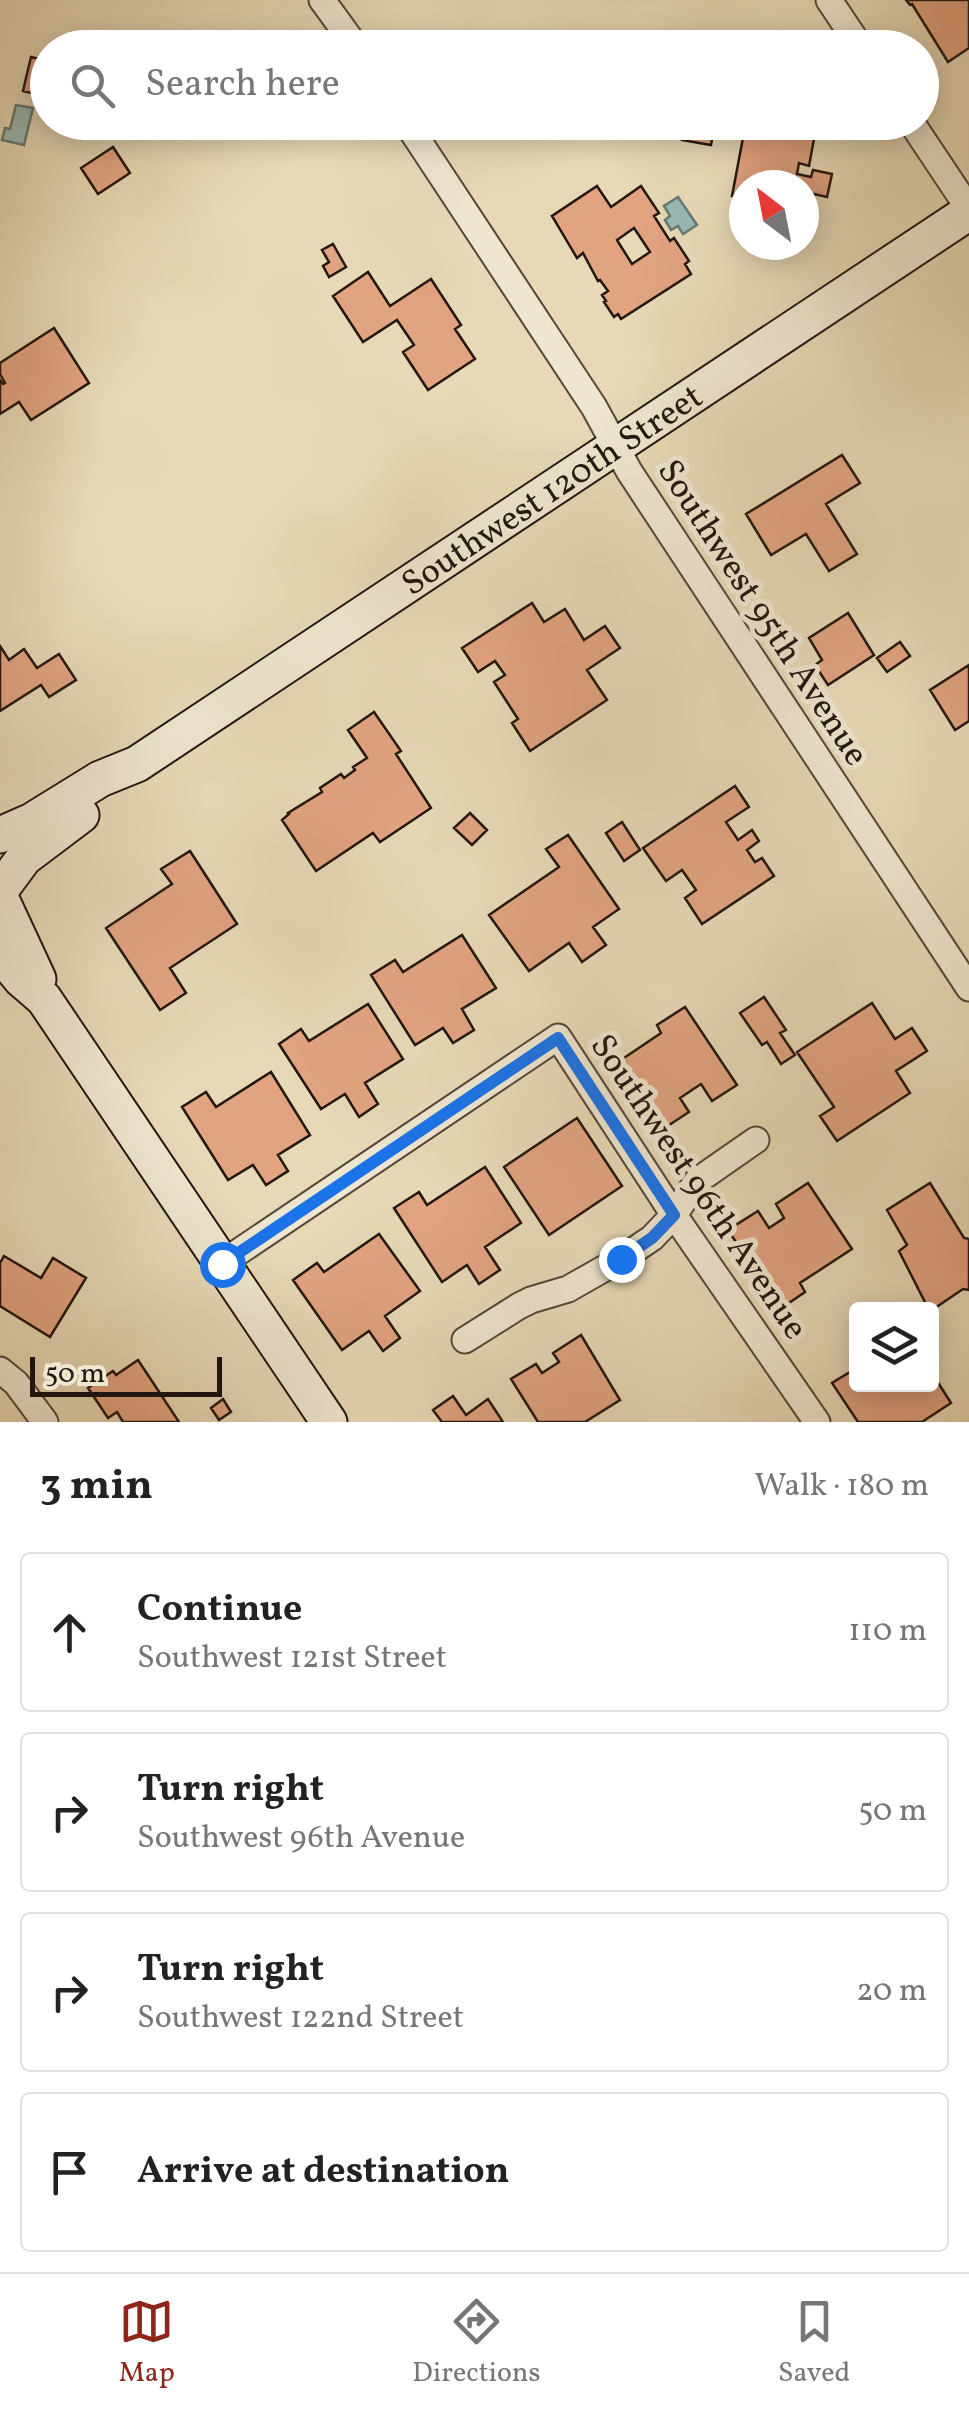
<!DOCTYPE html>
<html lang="en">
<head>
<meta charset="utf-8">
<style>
  body { margin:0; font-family:Vollkorn,serif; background:#f6f6f6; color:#222 }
  .controls { position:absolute; right:30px; bottom:30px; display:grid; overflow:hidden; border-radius:10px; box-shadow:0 5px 25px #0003 }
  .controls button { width:90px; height:90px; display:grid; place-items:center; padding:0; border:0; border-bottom:2px solid #e0e0e0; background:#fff; color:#222; font:50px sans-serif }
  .compass { position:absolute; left:729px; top:170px; width:90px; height:90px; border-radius:50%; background:#fff; box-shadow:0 5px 25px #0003; rotate:328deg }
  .scale { position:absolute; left:30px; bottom:25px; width:192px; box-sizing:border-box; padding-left:10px; border:5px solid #23160f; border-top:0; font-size:28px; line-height:35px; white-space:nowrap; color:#23160f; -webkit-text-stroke:8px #efe6d0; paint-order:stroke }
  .stop { position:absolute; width:30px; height:30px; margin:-22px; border:8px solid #1a73e8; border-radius:50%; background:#fff }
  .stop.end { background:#1a73e8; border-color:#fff; box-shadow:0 2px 10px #0008 }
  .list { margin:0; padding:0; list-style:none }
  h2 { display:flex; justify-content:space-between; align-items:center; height:130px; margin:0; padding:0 40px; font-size:42px }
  h2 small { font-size:32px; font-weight:400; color:#767676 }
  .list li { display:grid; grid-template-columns:65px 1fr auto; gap:30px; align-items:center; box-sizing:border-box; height:160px; margin:0 20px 20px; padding:0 20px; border:2px solid #e0e0e0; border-radius:10px }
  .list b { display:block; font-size:38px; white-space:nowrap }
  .list p { margin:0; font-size:32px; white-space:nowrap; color:#767676 }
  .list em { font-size:32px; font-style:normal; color:#767676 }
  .icon { flex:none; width:55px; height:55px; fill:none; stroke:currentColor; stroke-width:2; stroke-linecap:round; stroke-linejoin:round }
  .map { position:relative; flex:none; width:969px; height:1422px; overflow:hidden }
  .search { position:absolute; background:#fff; box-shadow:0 5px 25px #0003; left:30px; right:30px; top:30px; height:110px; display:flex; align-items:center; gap:25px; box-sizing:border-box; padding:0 35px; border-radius:55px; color:#767676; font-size:38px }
  .sheet { height:850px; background:#fff }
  nav { display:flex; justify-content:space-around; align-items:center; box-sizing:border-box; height:140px; border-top:2px solid #e0e0e0; background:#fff; font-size:28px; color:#767676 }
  nav a { display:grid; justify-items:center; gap:5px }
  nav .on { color:#8f2418 }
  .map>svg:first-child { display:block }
  .water { fill:#98b9b5; stroke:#697873; stroke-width:2.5 }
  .building { fill:#e2a381; stroke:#23160f; stroke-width:2.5; fill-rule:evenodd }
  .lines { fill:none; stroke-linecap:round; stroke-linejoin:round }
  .street-casing { stroke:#544739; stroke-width:29 }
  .secondary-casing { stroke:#23160f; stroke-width:39 }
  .street { stroke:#efe6d0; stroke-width:25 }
  .secondary { stroke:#efe6d0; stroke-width:35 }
  .route { stroke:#1a73e8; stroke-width:12 }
  .labels { text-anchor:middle; stroke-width:10; stroke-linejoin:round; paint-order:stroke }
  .street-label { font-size:35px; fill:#23160f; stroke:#efe6d0 }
</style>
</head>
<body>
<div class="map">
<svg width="969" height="1422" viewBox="0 0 969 1422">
  <rect width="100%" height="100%" fill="#e7d9b6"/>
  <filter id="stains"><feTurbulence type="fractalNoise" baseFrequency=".002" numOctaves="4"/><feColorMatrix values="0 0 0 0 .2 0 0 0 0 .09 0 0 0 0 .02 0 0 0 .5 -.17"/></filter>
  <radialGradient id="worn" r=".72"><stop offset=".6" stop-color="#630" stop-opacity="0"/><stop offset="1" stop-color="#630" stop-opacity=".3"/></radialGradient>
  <path class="water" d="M16,105l17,3 -9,37 -22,-5 3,-12 5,1z
    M678,197l19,28 -14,9 -5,-8 -7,4 -6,-10 5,-4 -6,-10z"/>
  <path class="building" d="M906,0h63v48l-21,14 -36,-58 -2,1z
    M31,57l17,4v36l-25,-6z
    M685,122h30l-4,23 -29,-5z
    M746,122h50l20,6 -7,38 -10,-3 -2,11 14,3 2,-7 19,4 -5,23 -13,-3 -10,49v-58h-60v14l-12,-3z
    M113,147l17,26 -32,21 -17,-26z
    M597,186l14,21 30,-21 18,27 -5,3 16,25 4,-3 15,23 -4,3 6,10 -70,45 -3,-5 -4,3 -10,-15 2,-1 -4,-6 6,-4 -8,-11 -2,1 -15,-28 -6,5 -25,-42zM634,228l16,24 -18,12 -15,-24z
    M333,244l13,23 -17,10 -6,-11 6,-4 -7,-12z
    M368,272l22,34 41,-27 30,46 -6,4 20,30 -47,31 -25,-38 11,-7 -17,-25 -34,22 -30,-46z
    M54,328l35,55 -58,37 -12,-18 -19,12v-34l3,4 2,-1 -5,-9v-11z
    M842,455l18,28 -34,21 31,50 -28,17 -23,-37 -35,21 -25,-41z
    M532,603l12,19 21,-13 19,31 21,-14 15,22 -33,22 20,30 -77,51 -18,-28 6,-4 -24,-37 11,-7 -10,-14 -17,11 -16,-24z
    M848,613l26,42 -46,30 -13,-20 7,-5 -13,-22z
    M900,642l10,14 -23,16 -10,-14z
    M0,646l9,14 15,-11 13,19 22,-14 17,26 -27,17 -8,-12 -41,26z
    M969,665v56l-14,9 -25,-40z
    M374,712l27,39 -5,3 35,54 -51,34 -7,-9 -57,38 -34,-51 7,-6 -1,-1 34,-21 -2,-4 21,-14 3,4 11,-8 -2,-3 14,-9 -19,-28z
    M735,786l14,21 -23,15 12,18 14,-10 7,11 -12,9 8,12 7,-4 12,18 -72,48 -17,-26 11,-8 -14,-20 -16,11 -23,-33z
    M470,813l17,17 -15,15 -18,-17z
    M622,822l18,28 -16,11 -18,-28z
    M568,835l51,74 -26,18 13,18 -24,17 -13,-19 -40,28 -40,-56 70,-48 -13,-18z
    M190,851l47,73 -67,44 16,25 -26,17 -54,-82 66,-44 -11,-15z
    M462,935l34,53 -34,21 12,21 -21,13 -10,-15 -28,17 -44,-70 24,-15 8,12z
    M764,997l22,33 -6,3 15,22 -14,9 -14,-22 -5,3 -22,-32z
    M872,1003l23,36 17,-11 15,23 -31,20 14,22 -73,48 -17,-25 14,-9 -37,-55z
    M368,1004l35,55 -38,24 13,21 -19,13 -14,-23 -24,15 -42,-65 22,-15 8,12z
    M685,1007l52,78 -25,16 -11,-17 -21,14 9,14 -32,21 -45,-67 49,-33 -4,-8z
    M271,1072l39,63 -32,20 10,16 -22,14 -13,-20 -25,15 -46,-73 24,-15 10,15z
    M577,1118l45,68 -73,49 -45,-68z
    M485,1167l36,56 -36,24 15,23 -21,14 -12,-19 -25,17 -48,-74 25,-16 8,13z
    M808,1183l44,66 -52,34 5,9 -25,17 -52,-79 30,-19 11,17 15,-10 -8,-14z
    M930,1183l34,55 5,1v51l-6,-1 -31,21h-3l-30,-59 8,-6 -20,-35z
    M379,1234l41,57 -35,25 15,22 -17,13 -14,-20 -27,19 -49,-70 24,-17 7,9z
    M4,1256l37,22 12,-20 33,20 -36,59 -50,-31v-43z
    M581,1335l39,65 -35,22h-47l-27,-43 25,-15 6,9 17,-11 -6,-9z
    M138,1360l41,62h-56l-6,-10 -9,6 -20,-30 25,-17 3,4z
    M850,1372l6,12h76v-11l19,30 -29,19h-64l-26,-39z
    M453,1396l13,19 22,-16 15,23h-61l-9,-12z
    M223,1399l8,13 -12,8 -8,-12z"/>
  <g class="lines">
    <defs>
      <path id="street" d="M322,0l35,48
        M829,0l32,48
        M406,122l188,285 35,64 340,517
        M911,122l58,87
        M222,1263l336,-226 116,178 143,207
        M465,1340l54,-34 12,-6 37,-11 53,-30 31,-21 22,-23 23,-34 59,-41
        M0,1370l16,13 29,39"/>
      <g id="secondary">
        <path id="s1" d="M0,835l32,-14 68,-42 37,-15 832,-552"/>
        <path d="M4,885l20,-27 57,-43"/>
        <path d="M0,897l38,82"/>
        <path d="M0,954l21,25 23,20 285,423"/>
      </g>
    </defs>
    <use href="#street" class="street-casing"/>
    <use href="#secondary" class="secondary-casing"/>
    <use href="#street" class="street"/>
    <use href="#secondary" class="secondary"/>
  </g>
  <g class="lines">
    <path class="route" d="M222,1264l336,-226 116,177 -22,23 -31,21"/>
  </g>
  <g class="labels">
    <g class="street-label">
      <text dy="12" stroke="none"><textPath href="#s1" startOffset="652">Southwest 120th Street</textPath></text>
      <text transform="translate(764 612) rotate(57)" y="12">Southwest 95th Avenue</text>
      <text transform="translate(700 1186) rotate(56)" y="12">Southwest 96th Avenue</text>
    </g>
  </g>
  <rect width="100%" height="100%" filter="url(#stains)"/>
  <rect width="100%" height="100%" fill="url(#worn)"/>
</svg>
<div class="controls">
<button><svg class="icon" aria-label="layers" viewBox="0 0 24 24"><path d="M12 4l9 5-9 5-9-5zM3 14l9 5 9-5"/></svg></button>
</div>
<svg class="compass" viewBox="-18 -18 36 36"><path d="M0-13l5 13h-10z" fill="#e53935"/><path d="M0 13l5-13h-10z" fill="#767676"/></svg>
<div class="scale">50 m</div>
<div class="stop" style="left:222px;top:1264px"></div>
<div class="stop end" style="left:621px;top:1259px"></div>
<div class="search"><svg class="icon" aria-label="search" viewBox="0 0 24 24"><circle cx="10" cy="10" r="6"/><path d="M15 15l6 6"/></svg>Search here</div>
</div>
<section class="sheet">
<h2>3 min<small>Walk · 180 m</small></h2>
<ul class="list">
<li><svg class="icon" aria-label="ahead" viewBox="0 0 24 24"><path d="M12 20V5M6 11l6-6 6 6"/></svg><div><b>Continue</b><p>Southwest 121st Street</p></div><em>110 m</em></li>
<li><svg class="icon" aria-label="right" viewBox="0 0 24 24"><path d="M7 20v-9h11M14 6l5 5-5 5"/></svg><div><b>Turn right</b><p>Southwest 96th Avenue</p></div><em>50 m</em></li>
<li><svg class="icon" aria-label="right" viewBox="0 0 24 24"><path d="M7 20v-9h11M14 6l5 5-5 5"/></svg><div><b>Turn right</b><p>Southwest 122nd Street</p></div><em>20 m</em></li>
<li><svg class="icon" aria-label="arrive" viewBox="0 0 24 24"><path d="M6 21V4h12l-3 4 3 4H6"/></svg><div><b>Arrive at destination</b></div></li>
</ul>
</section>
<nav>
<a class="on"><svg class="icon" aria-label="map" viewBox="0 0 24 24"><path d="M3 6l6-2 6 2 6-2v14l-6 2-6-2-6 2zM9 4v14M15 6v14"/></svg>Map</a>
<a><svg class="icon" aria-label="directions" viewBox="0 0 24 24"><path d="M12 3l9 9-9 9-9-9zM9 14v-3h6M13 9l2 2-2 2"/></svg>Directions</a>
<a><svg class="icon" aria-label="saved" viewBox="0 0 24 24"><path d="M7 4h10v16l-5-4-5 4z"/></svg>Saved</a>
</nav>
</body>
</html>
